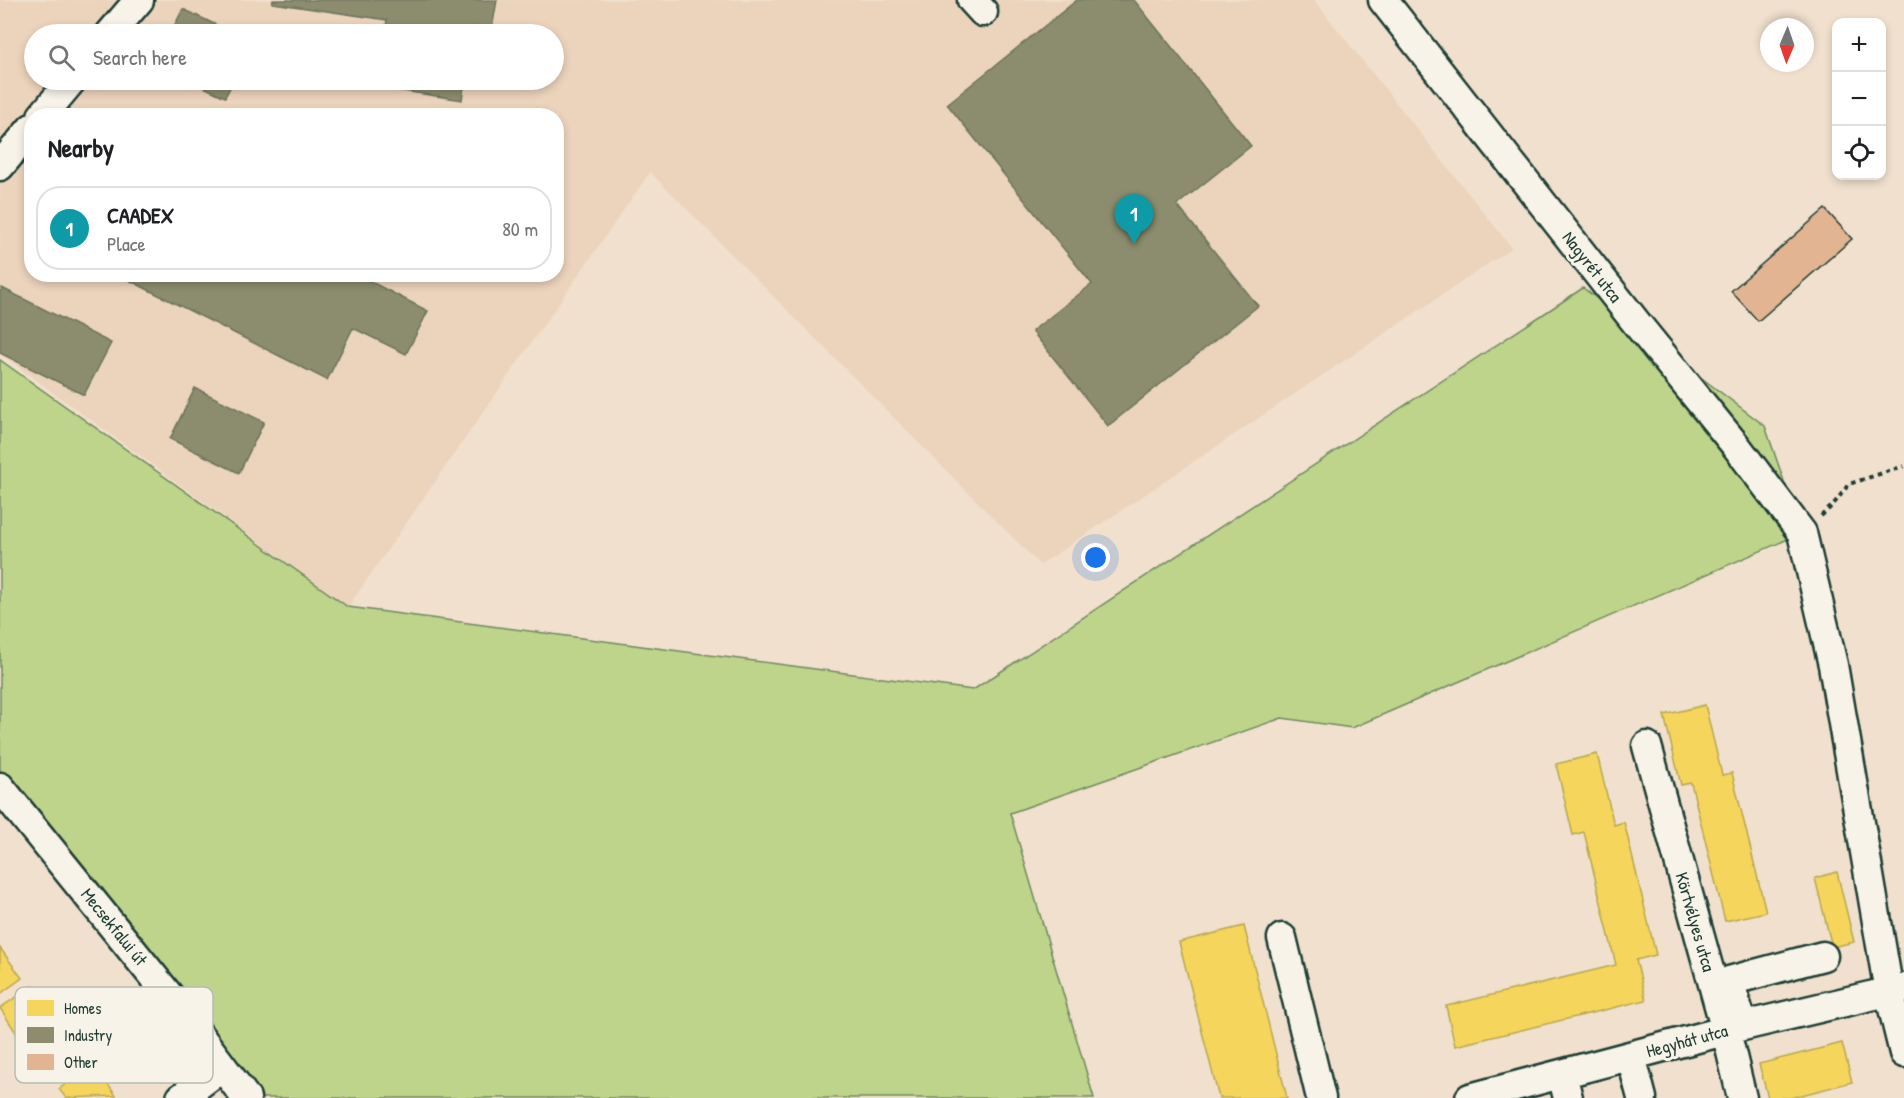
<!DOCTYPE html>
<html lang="en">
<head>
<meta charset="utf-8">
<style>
  body { margin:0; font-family:"Patrick Hand",sans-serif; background:#f2f2f2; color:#202124 }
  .controls { position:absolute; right:18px; top:18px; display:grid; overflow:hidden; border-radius:12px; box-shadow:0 3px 9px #0003 }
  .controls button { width:54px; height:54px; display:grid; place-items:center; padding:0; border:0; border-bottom:2px solid #e0e0e0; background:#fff; color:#202124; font:30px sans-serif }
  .compass { position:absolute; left:1760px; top:18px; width:54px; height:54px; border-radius:50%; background:#fff; box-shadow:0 3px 9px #0003; rotate:182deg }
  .you { position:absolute; left:1096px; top:558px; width:21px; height:21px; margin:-15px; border:4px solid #fff; border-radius:50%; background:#1a73e8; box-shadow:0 0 0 9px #1a73e833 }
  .badge { display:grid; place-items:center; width:39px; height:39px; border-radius:50%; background:#2563eb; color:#fff; font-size:20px; font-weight:700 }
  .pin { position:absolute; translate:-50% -50px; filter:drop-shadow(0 2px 3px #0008) }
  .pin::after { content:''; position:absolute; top:32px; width:21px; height:18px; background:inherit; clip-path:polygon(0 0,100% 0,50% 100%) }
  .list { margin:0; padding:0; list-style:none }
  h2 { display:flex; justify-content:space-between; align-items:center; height:78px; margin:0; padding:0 24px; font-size:26px }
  h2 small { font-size:20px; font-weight:400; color:#757577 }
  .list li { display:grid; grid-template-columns:39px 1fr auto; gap:18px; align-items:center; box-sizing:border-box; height:84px; margin:0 12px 12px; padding:0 12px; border:2px solid #e0e0e0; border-radius:24px }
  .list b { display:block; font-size:22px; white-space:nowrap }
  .list p { margin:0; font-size:20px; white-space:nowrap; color:#757577 }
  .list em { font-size:20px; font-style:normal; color:#757577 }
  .icon { flex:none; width:33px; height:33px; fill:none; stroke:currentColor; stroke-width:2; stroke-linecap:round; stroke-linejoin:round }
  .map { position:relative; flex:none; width:1904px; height:1098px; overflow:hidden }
  .search { position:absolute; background:#fff; box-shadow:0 3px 9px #0003; left:24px; top:24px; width:540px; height:66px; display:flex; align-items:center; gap:15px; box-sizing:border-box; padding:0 21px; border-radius:33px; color:#757577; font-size:22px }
  .panel { position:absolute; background:#fff; box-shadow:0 3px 9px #0003; left:24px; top:108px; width:540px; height:174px; border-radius:24px }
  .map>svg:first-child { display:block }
  .built { fill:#ecd3bc; fill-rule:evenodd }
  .green { fill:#bed48a; stroke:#6e885f; stroke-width:1.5 }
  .homes { fill:#f6d55c; stroke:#b6a750; stroke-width:1.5 }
  .industry { fill:#8c8c6e; stroke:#6b745d; stroke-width:1.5 }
  .building { fill:#e2b492; stroke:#1f3d34; stroke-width:1.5 }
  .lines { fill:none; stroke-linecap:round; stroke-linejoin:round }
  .minor-casing { stroke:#1f3d34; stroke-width:33 }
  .path { stroke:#1f3d34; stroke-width:4; stroke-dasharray:4.5 4.5; stroke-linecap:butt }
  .minor { stroke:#f7f3e8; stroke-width:28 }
  .labels { text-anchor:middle; stroke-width:6; stroke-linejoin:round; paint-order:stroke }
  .street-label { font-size:18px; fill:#1f3d34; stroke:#f7f3e8 }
  .key { fill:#f7f3e8; stroke:#b6bcb2; stroke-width:1.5 }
  .key-label { font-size:16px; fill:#1f3d34 }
</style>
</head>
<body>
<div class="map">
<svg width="1904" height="1098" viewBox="0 0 1904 1098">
  <rect width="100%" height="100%" fill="#f1e0ce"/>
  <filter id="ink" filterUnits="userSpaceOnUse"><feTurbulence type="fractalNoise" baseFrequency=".0167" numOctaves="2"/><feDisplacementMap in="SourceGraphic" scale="12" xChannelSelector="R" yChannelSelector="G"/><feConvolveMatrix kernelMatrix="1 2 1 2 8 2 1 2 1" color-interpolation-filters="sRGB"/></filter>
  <g filter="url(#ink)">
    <path class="built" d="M0,0h1314l198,248 -472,317 -390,-393 -302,435 -348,-253zM34,34h520v46h-520zM32,116h524v158h-524z"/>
    <path class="green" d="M1583,288l182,138 37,107 -450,195 -70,-10 -272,95 84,285h-848l-246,-311v-427l348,247 625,83z"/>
    <path class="homes" d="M1705,705l17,70 10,-2 34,139 -41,9 -34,-138 -10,2 -17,-70z
      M1597,754l17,71 10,-3 32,133 -20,5 10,40 -191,46 -9,-40 170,-41 -32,-133 -11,3 -17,-71z
      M1837,872l17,70 -22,5 -17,-69z
      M1244,926l43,172h-68l-40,-156z
      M0,948l22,30 -22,16z
      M33,986l18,26 -34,22 -17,-26z
      M1842,1043l10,39 -62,16h-22l-9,-34z
      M94,1064l22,32 -50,2 -7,-9z"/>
    <path class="industry" d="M273,0h224l-5,29 -18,-2 -2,7h-87l2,-14 -115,-17z
      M1077,0h57l117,146 -74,59 81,101 -150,120 -76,-95 60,-47 -145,-180z
      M183,9l52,25h-65z
      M189,80h45l-9,17z
      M378,80h87l-3,20 -85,-13z
      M117,274h239l72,37 -22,43 -53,-26 -26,52z
      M2,288l109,55 -27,52 -84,-42v-61z
      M195,388l69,34 -25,51 -69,-34z"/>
    <path class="building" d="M1825,209l27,30 -94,82 -27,-30z"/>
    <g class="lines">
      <defs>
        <path id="minor" d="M972,0l11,12
          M1383,0l255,325 99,122 65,86 31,132 56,327 15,61
          M110,34l29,-34
          M42,116l30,-36
          M0,166l32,-38
          M1647,746l79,285 16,67
          M0,787l174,215 72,96
          M1282,938l39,160
          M1740,1016l-11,-35 94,-25
          M1631,1056l11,42
          M1562,1074l6,24
          M181,1098l41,-31
          M1470,1098l273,-72 161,-38"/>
      </defs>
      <use href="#minor" class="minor-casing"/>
      <path class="path" d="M1821,516l12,-11 16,-21 55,-18"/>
      <use href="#minor" class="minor"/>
    </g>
  </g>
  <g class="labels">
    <g class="street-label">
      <text transform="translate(1592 267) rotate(52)" y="6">Nagyrét utca</text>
      <text transform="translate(1695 922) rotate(74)" y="6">Körtvélyes utca</text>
      <text transform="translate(114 927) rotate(51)" y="6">Mecsekfalui út</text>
      <text transform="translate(1687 1041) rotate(-15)" y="6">Hegyhát utca</text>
    </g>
  </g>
  <rect x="15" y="987" width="198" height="96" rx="9" class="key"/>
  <rect x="27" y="1000" width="27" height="16" fill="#f6d55c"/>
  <rect x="27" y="1027" width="27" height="16" fill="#8c8c6e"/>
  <rect x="27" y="1054" width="27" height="16" fill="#e2b492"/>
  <g class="key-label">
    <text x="64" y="1014">Homes</text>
    <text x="64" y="1041">Industry</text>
    <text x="64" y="1068">Other</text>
  </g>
</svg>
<div class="controls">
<button>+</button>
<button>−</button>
<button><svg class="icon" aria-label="locate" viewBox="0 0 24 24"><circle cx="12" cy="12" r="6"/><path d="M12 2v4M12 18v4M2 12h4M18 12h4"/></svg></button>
</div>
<svg class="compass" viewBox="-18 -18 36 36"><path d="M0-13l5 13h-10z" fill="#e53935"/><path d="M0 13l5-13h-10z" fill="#757577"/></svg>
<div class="you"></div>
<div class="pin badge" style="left:1134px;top:244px;background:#0f9aa8">1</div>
<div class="search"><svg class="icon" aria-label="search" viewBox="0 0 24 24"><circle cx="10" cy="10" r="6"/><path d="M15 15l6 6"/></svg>Search here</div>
<section class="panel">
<h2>Nearby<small></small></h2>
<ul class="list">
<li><span class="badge" style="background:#0f9aa8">1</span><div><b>CAADEX</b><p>Place</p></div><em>80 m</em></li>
</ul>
</section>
</div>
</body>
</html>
